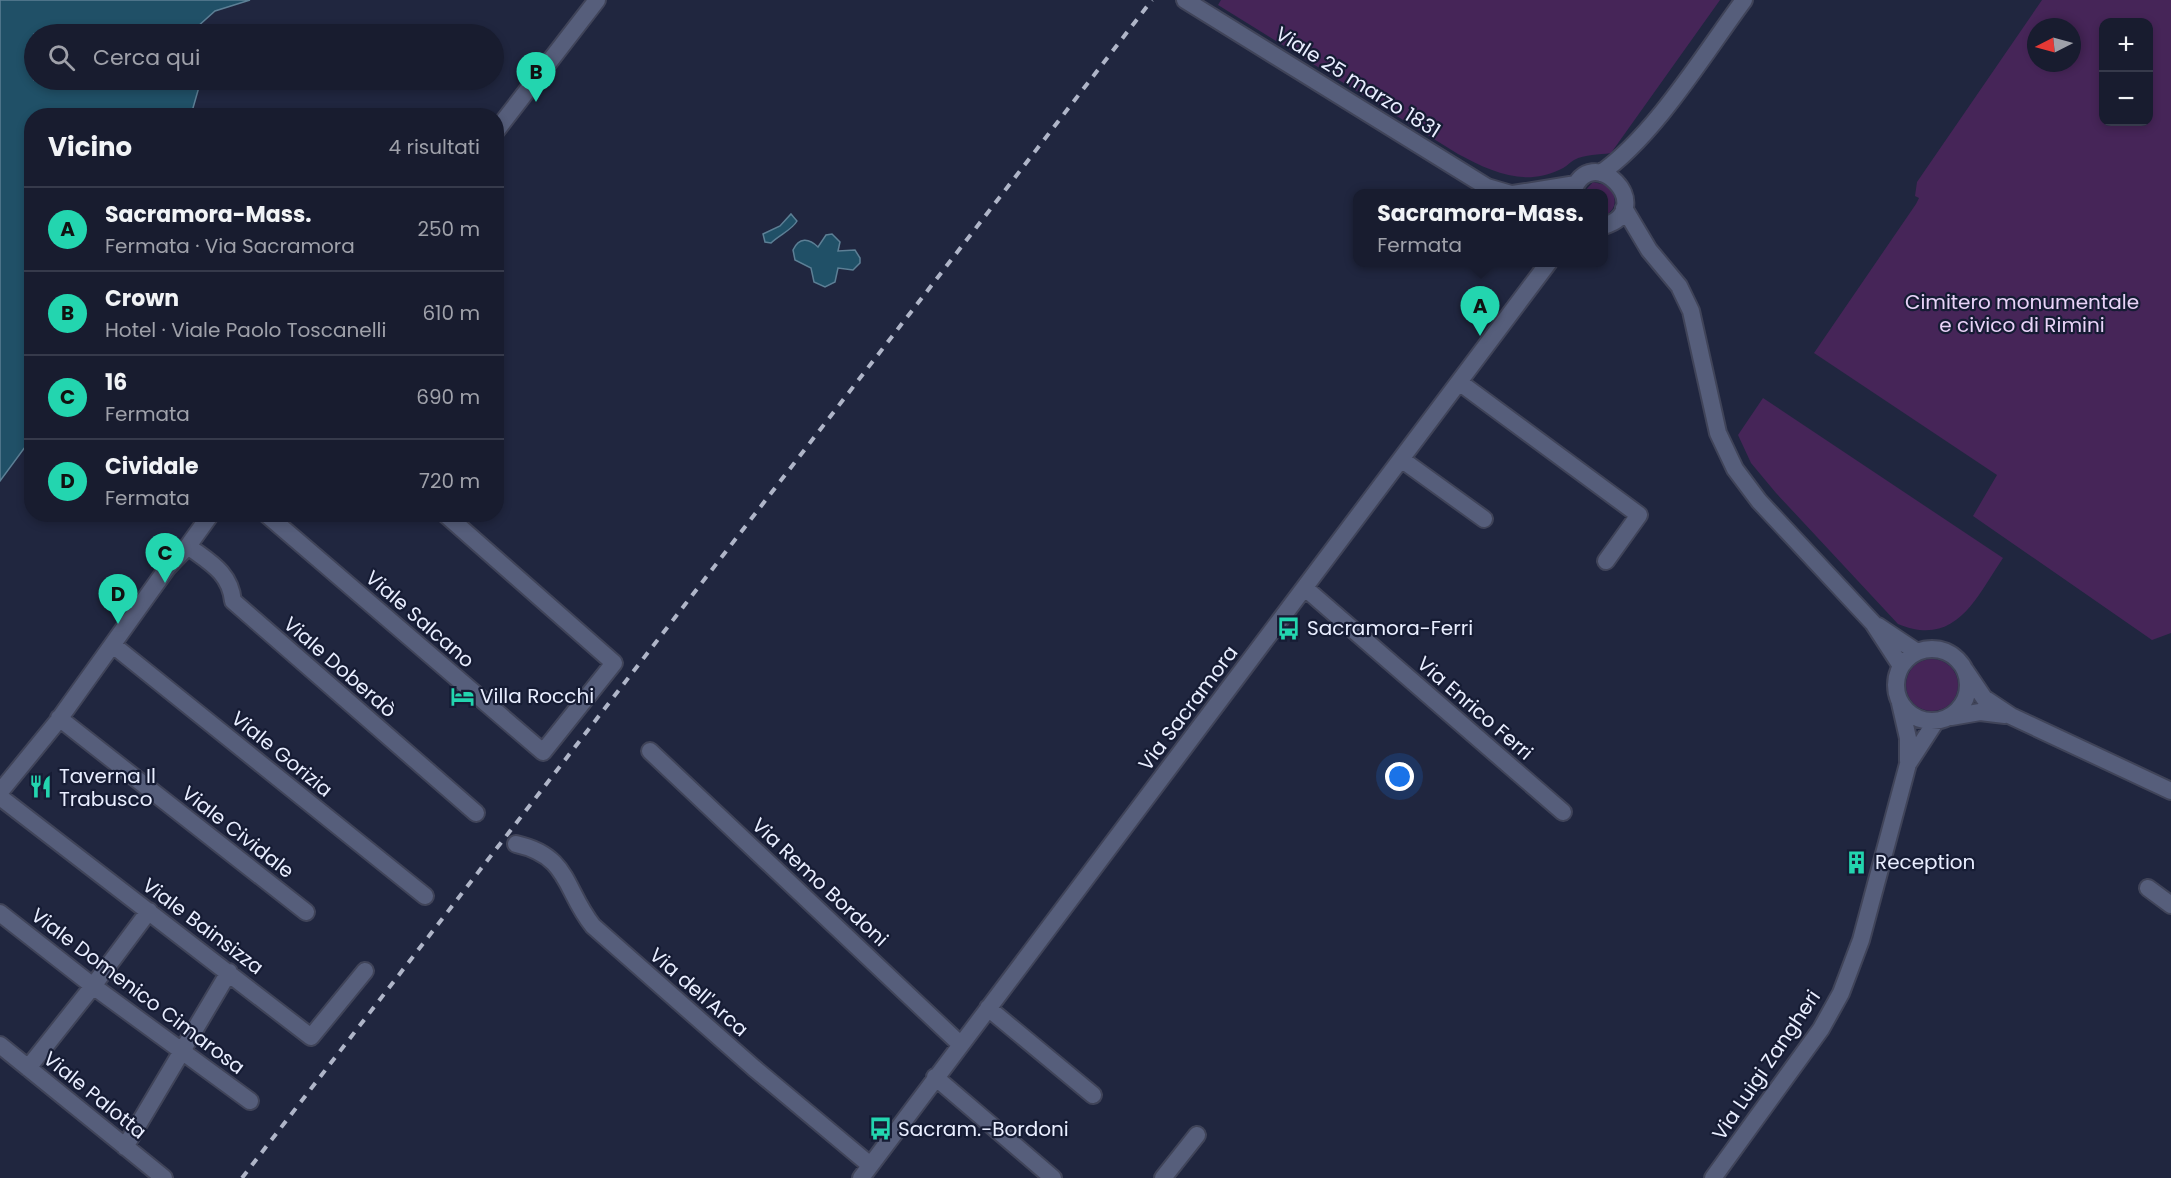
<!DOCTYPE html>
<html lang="it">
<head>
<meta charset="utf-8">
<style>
  body { margin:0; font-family:Poppins,sans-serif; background:#212537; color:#f1f3f6 }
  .controls { position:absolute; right:18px; top:18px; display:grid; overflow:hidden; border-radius:12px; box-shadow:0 3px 9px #0003 }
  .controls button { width:54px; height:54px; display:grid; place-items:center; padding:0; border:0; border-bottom:2px solid #363a4b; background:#181c2f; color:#f1f3f6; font:30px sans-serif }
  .compass { position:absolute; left:2027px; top:18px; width:54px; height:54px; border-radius:50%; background:#181c2f; box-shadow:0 3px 9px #0003; rotate:264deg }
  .you { position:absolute; left:1400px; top:777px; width:21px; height:21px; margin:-15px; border:4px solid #fff; border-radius:50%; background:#1a73e8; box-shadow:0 0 0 9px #1a73e833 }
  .badge { display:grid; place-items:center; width:39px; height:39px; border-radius:50%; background:#23d5af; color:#111; font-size:20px; font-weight:700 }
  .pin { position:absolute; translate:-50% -50px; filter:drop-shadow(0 2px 3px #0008) }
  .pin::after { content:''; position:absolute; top:32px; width:21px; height:18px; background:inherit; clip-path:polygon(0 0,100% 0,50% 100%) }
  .popup { position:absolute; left:1353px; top:189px; width:255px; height:78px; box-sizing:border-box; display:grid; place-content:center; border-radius:12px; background:#181c2f; filter:drop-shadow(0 2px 4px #0005); font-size:20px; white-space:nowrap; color:#9fa1aa }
  .popup b { font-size:22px; color:#f1f3f6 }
  .popup::after { content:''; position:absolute; left:50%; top:100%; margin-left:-12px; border:12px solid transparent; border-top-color:#181c2f }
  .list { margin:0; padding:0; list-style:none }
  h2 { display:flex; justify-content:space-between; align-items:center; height:78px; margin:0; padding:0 24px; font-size:26px }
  h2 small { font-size:20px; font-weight:400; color:#9fa1aa }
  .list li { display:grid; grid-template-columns:39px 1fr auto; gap:18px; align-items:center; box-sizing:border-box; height:84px; padding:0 24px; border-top:2px solid #363a4b }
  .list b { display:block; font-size:22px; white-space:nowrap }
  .list p { margin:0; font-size:20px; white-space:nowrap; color:#9fa1aa }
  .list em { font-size:20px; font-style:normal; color:#9fa1aa }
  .icon { flex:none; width:33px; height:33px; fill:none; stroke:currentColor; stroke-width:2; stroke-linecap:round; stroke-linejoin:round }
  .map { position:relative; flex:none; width:2171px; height:1178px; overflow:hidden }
  .search { position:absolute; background:#181c2f; box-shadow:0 3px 9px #0003; left:24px; top:24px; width:480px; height:66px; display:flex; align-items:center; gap:15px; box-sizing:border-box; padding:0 21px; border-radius:33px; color:#9fa1aa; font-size:22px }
  .panel { position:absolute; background:#181c2f; box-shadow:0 3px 9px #0003; left:24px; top:108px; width:480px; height:414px; border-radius:24px }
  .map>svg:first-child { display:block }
  .green { fill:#462558; fill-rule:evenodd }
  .water { fill:#205067; stroke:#5c7f95; stroke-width:1.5 }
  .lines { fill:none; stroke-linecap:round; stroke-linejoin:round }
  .minor-casing { stroke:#404459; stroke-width:20 }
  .minor { stroke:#565e7b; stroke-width:16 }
  .rail { stroke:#afb5c8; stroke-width:4; stroke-dasharray:8 8; stroke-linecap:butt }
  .labels { text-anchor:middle; stroke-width:4.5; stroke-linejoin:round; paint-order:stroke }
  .street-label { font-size:20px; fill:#e9eeff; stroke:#161c34 }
  .park-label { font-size:20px; fill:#e9d3f8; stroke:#161c34 }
  .poi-label { font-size:20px; fill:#e9eeff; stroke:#161c34; text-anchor:start }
</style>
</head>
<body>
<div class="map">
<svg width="2171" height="1178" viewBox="0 0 2171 1178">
  <rect width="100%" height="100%" fill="#20263f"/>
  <path class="green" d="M1221,0h499l-109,153c-12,2 -26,1 -37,7 -5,3 -9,8 -15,10 -36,17 -69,1 -101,-16l-240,-149z
    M2042,0h129v633l-19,7 -179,-124 24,-41 -183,-122 102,-149 3,-6 -4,-2 2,-14zM2104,22h44v100h-44zM2036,27h36v36h-36z
    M1593,182l17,4c6,12 8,22 -5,30l-2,-22h-21z
    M1763,398l240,160c-27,40 -47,90 -105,66l-122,-131 -25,-30 -13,-28z
    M1906 685a26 26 0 1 1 52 0a26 26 0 1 1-52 0Z"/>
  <path class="water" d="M0,0h250l-35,11 -19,17 1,6h-163v46h167l-10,35 -159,1 -1,323 -31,42z
    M791,214l6,7c-5,9 -18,14 -26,22l-6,-1 -2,-8 17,-8z
    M832,234l8,8 -2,9 17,-1 5,8v5l-7,7 -15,-2 -3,14 -10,5 -11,-5 -3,-14 -16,-8 -2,-10c6,-13 16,-12 25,-3l8,-12z"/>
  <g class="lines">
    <defs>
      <path id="minor" d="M1185,0l302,187 24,7
        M496,131l101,-131
        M1601,173c54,-38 103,-119 143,-173
        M1513,194l63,-10
        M1572,194c18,-58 89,16 31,32
        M1624,208l25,42 30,36 12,25 27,122 17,36 24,32 114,122 28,43
        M1459,382l180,133 -33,46
        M1401,459l83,60
        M266,514l277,238 71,-89 -169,-149
        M188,546c21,16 42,26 45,55l243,212
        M1305,588l258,224
        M1878,626l39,26
        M113,645l312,251
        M1896 685a36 36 0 1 1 72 0a36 36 0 1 1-72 0Z
        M1965,670l19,28 27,18 160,75
        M1900,703l8,35v23
        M1951,717l29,-5 25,3
        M59,718l247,194
        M650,751l310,293
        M0,792l57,-70 111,-155 20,-21 23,-32
        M0,797l311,240 54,-66
        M516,844c54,12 48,46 77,82l161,142 116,97
        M2148,888l23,17
        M0,913l93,73 157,115
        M988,1008l105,87
        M0,1045l164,133
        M28,1068l65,-82 56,-75
        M935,1077l118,101
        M125,1147l104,-175
        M861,1178l688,-916
        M1163,1178l34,-43
        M1713,1178l108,-149 20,-36 20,-53 47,-176 28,-43"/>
    </defs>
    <use href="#minor" class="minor-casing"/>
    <use href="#minor" class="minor"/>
    <path class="rail" d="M242,1178l910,-1178"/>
  </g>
  <defs>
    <symbol id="bus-bare" viewBox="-9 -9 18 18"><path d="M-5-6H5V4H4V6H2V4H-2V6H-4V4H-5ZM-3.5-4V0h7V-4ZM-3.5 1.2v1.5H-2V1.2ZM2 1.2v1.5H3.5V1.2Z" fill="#23d5af" stroke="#161c34" stroke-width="2.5" paint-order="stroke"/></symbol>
    <symbol id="hotel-bare" viewBox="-9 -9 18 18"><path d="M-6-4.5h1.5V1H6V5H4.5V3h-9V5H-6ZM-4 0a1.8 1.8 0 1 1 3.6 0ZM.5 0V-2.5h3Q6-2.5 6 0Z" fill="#23d5af" stroke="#161c34" stroke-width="2.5" paint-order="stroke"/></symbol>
    <symbol id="restaurant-bare" viewBox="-9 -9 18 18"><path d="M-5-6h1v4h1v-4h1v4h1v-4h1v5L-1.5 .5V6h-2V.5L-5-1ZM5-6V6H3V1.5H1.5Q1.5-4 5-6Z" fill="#23d5af" stroke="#161c34" stroke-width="2.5" paint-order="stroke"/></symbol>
    <symbol id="building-bare" viewBox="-9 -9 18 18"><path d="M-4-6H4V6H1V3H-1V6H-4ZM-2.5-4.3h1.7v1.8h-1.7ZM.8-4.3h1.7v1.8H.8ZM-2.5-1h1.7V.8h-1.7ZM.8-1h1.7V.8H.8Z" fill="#23d5af" stroke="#161c34" stroke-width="2.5" paint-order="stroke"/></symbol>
  </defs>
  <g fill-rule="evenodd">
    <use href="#bus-bare" x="1272" y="612" width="33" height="33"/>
    <use href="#hotel-bare" x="446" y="680" width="33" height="33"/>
    <use href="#restaurant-bare" x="24" y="770" width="33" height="33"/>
    <use href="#building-bare" x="1840" y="846" width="33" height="33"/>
    <use href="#bus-bare" x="864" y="1112" width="33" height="33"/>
  </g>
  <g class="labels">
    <g class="street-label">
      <text transform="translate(1358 82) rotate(32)" y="7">Viale 25 marzo 1831</text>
      <text transform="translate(420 619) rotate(41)" y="7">Viale Salcano</text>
      <text transform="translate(340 667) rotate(41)" y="7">Viale Doberdò</text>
      <text transform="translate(1188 708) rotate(-53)" y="7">Via Sacramora</text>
      <text transform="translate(1475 708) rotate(41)" y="7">Via Enrico Ferri</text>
      <text transform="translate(282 754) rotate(39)" y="7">Viale Gorizia</text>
      <text transform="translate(238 832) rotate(38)" y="7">Viale Cividale</text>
      <text transform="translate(820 882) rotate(43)" y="7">Via Remo Bordoni</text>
      <text transform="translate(203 926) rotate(37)" y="7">Viale Bainsizza</text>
      <text transform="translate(138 991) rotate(37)" y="7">Viale Domenico Cimarosa</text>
      <text transform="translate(699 992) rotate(41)" y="7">Via dell'Arca</text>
      <text transform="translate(1766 1065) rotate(-56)" y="7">Via Luigi Zangheri</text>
      <text transform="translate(95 1095) rotate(39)" y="7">Viale Palotta</text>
    </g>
    <g class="park-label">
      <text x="2022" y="309">Cimitero monumentale<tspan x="2022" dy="23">e civico di Rimini</tspan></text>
    </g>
    <g class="poi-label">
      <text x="1307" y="635">Sacramora-Ferri</text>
      <text x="480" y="703">Villa Rocchi</text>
      <text x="59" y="783">Taverna Il<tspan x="59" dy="23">Trabusco</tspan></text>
      <text x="1875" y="869">Reception</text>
      <text x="898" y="1136">Sacram.-Bordoni</text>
    </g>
  </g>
</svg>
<div class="controls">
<button>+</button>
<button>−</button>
</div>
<svg class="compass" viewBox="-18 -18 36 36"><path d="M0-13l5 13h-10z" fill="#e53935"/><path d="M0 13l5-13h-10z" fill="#9fa1aa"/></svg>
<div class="you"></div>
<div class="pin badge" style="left:1480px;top:336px">A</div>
<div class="popup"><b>Sacramora-Mass.</b>Fermata</div>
<div class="pin badge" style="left:536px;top:102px">B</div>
<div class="pin badge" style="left:165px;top:583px">C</div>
<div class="pin badge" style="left:118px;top:624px">D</div>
<div class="search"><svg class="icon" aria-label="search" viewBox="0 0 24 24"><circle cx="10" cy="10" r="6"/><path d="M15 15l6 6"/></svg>Cerca qui</div>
<section class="panel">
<h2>Vicino<small>4 risultati</small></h2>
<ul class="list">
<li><span class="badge">A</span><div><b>Sacramora-Mass.</b><p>Fermata · Via Sacramora</p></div><em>250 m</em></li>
<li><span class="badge">B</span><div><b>Crown</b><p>Hotel · Viale Paolo Toscanelli</p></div><em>610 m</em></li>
<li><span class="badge">C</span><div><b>16</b><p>Fermata</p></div><em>690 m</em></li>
<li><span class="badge">D</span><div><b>Cividale</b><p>Fermata</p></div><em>720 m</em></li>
</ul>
</section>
</div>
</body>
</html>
